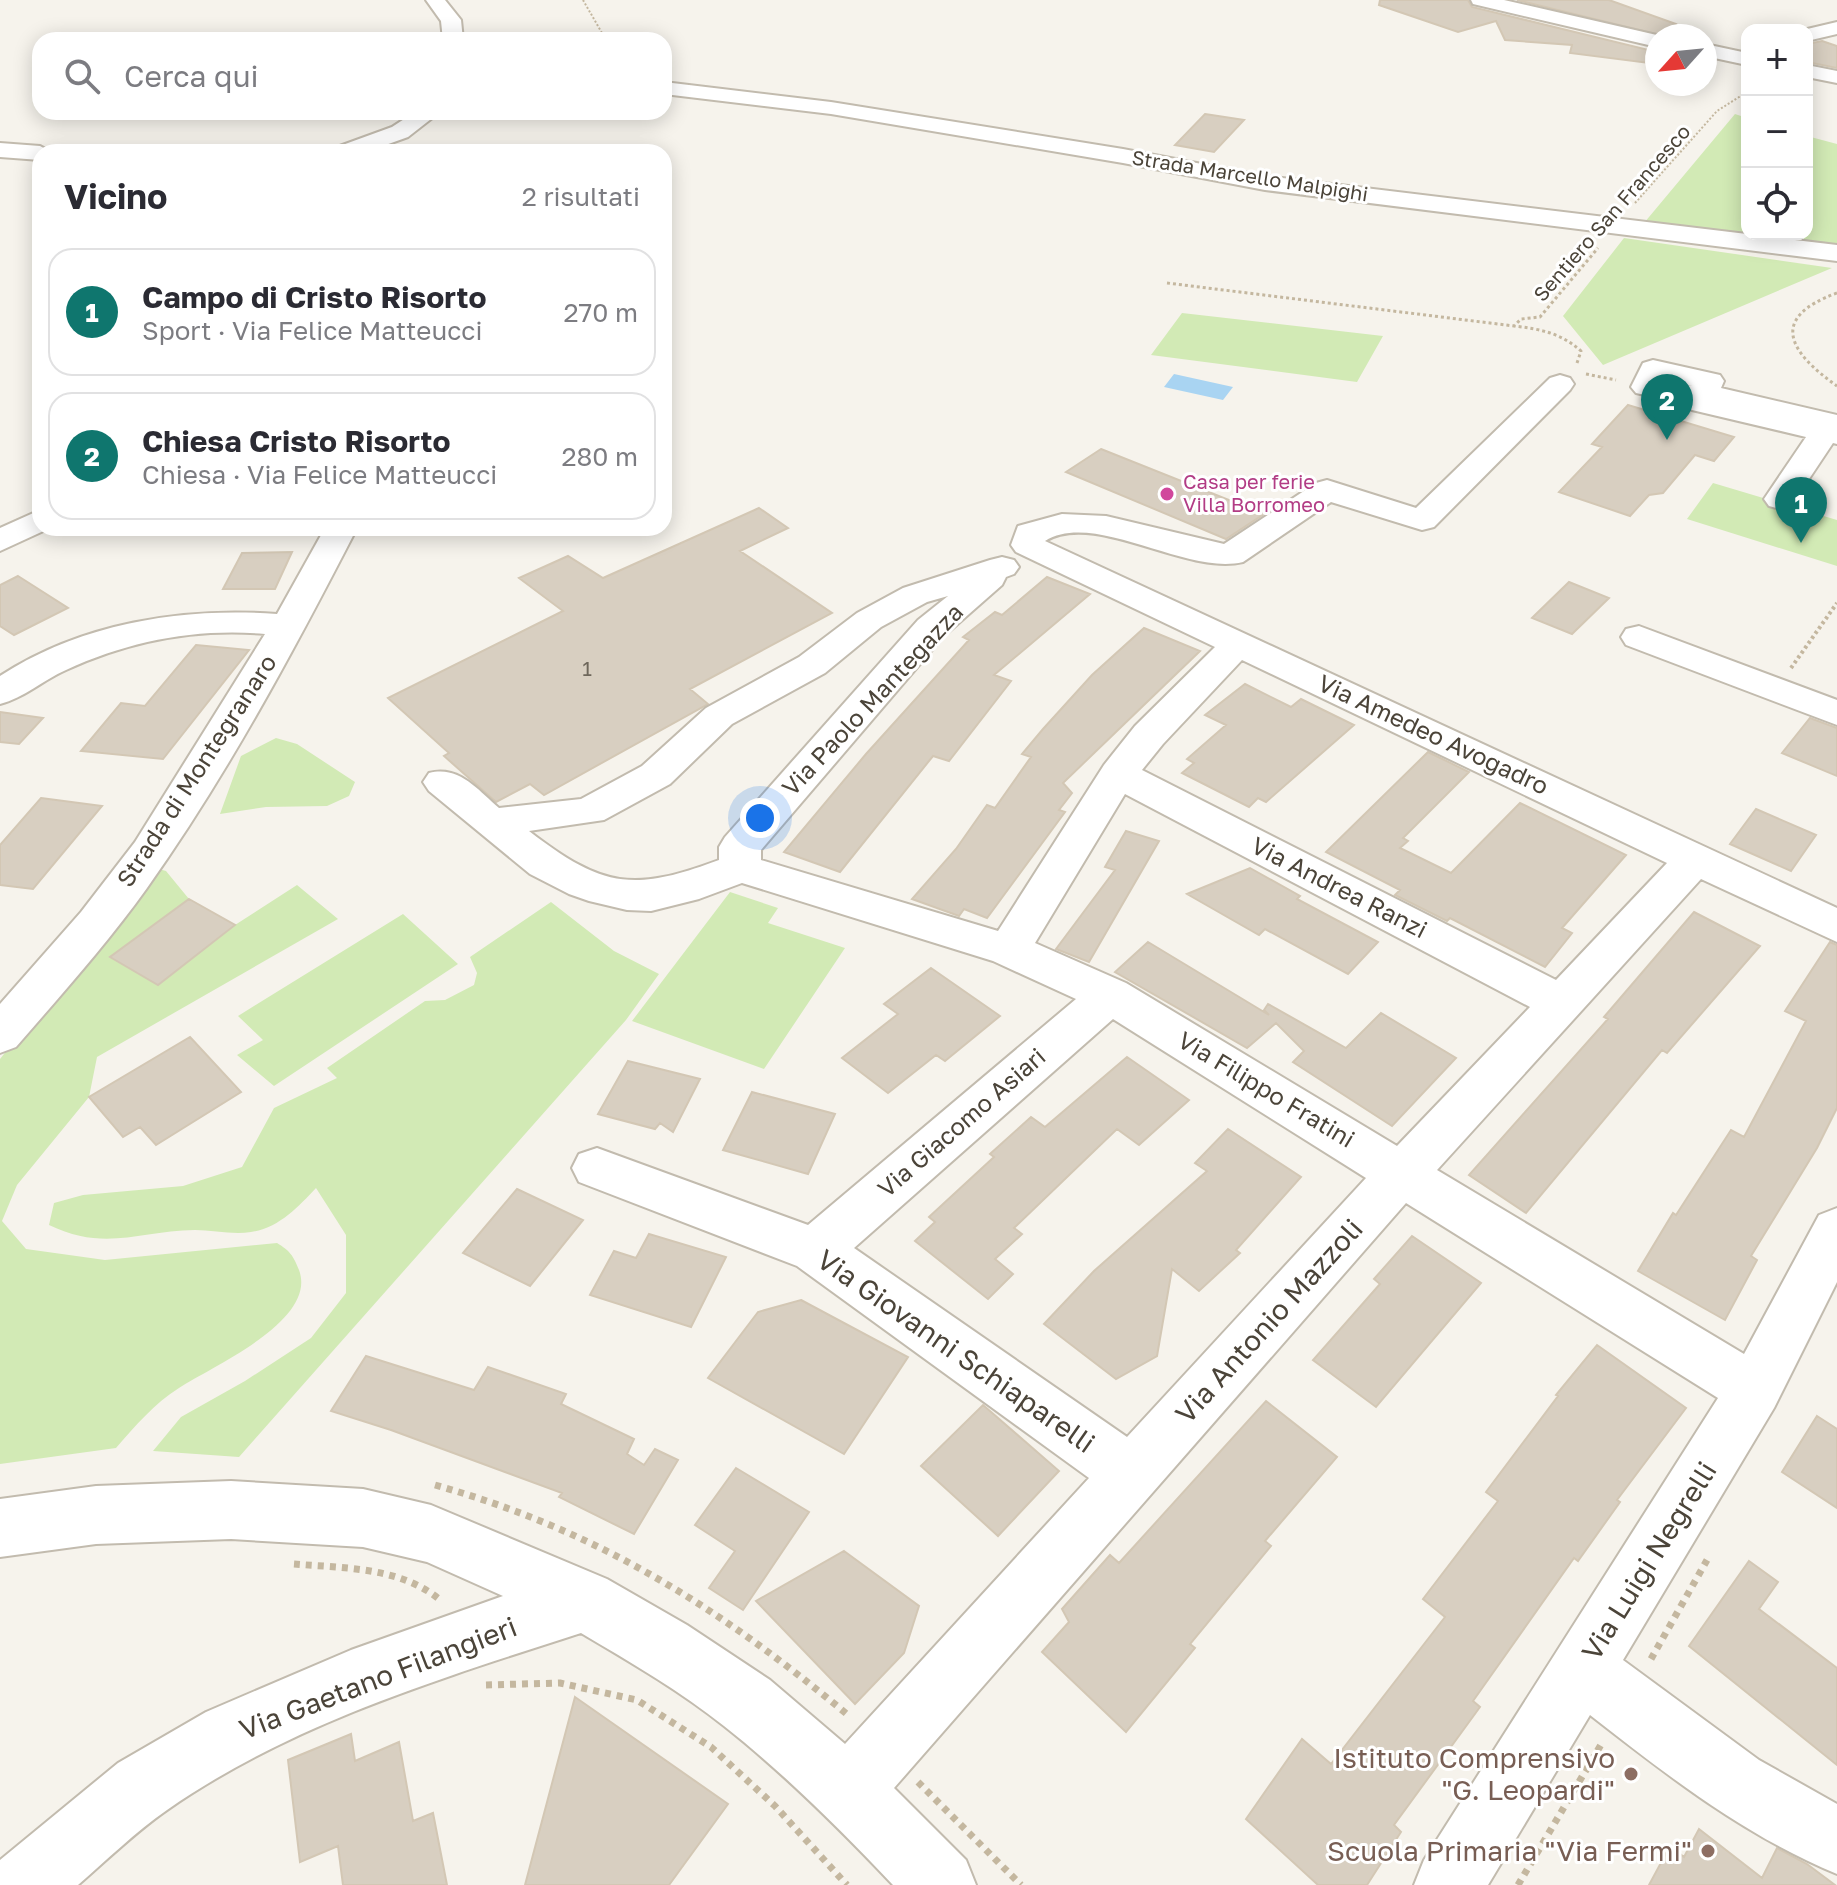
<!DOCTYPE html>
<html lang="it">
<head>
<meta charset="utf-8">
<style>
  body { margin:0; font-family:"Golos Text",sans-serif; background:#f7f7f7; color:#2b2b33 }
  .controls { position:absolute; right:24px; top:24px; display:grid; overflow:hidden; border-radius:16px; box-shadow:0 4px 20px #0003 }
  .controls button { width:72px; height:72px; display:grid; place-items:center; padding:0; border:0; border-bottom:2px solid #e1e1e2; background:#fff; color:#2b2b33; font:40px sans-serif }
  .compass { position:absolute; left:1645px; top:24px; width:72px; height:72px; border-radius:50%; background:#fff; box-shadow:0 4px 20px #0003; rotate:243deg }
  .you { position:absolute; left:760px; top:818px; width:28px; height:28px; margin:-20px; border:6px solid #fff; border-radius:50%; background:#1a73e8; box-shadow:0 0 0 12px #1a73e833 }
  .badge { display:grid; place-items:center; width:52px; height:52px; border-radius:50%; background:#0f766e; color:#fff; font-size:26px; font-weight:700 }
  .pin { position:absolute; translate:-50% -66px; filter:drop-shadow(0 2px 4px #0008) }
  .pin::after { content:''; position:absolute; top:42px; width:28px; height:24px; background:inherit; clip-path:polygon(0 0,100% 0,50% 100%) }
  .list { margin:0; padding:0; list-style:none }
  h2 { display:flex; justify-content:space-between; align-items:center; height:104px; margin:0; padding:0 32px; font-size:34px }
  h2 small { font-size:26px; font-weight:400; color:#7c7c81 }
  .list li { display:grid; grid-template-columns:52px 1fr auto; gap:24px; align-items:center; box-sizing:border-box; height:128px; margin:0 16px 16px; padding:0 16px; border:2px solid #e1e1e2; border-radius:24px }
  .list b { display:block; font-size:30px; white-space:nowrap }
  .list p { margin:0; font-size:26px; white-space:nowrap; color:#7c7c81 }
  .list em { font-size:26px; font-style:normal; color:#7c7c81 }
  .icon { flex:none; width:44px; height:44px; fill:none; stroke:currentColor; stroke-width:2; stroke-linecap:round; stroke-linejoin:round }
  .map { position:relative; flex:none; width:1837px; height:1885px; overflow:hidden }
  .search { position:absolute; background:#fff; box-shadow:0 4px 20px #0003; left:32px; top:32px; width:640px; height:88px; display:flex; align-items:center; gap:20px; box-sizing:border-box; padding:0 28px; border-radius:24px; color:#7c7c81; font-size:30px }
  .panel { position:absolute; background:#fff; box-shadow:0 4px 20px #0003; left:32px; top:144px; width:640px; height:392px; border-radius:24px }
  .map>svg:first-child { display:block }
  .green { fill:#d2eab5 }
  .water { fill:#a9d4f2 }
  .building { fill:#d8cfc1; stroke:#d3c7b4; stroke-width:2 }
  .lines { fill:none; stroke-linecap:round; stroke-linejoin:round }
  .minor-casing { stroke:#c2bbae; stroke-width:4 }
  .path-far3 { stroke:#c4b79f; stroke-width:2; stroke-dasharray:2 2; stroke-linecap:butt }
  .path-far2 { stroke:#c4b79f; stroke-width:3; stroke-dasharray:3 3; stroke-linecap:butt }
  .path-far1 { stroke:#c4b79f; stroke-width:4; stroke-dasharray:3 3; stroke-linecap:butt }
  .path { stroke:#c4b79f; stroke-width:7; stroke-dasharray:6 6; stroke-linecap:butt }
  .minor { fill:#fff; fill-rule:evenodd }
  .hotel-dot { fill:#d1479c; stroke:#fff; stroke-width:3 }
  .education-dot { fill:#8d6e63; stroke:#fff; stroke-width:3 }
  .labels { text-anchor:middle; stroke-width:6; stroke-linejoin:round; paint-order:stroke }
  .far-street-label { font-size:20px; fill:#4b4439; stroke:#fff }
  .far-hotel-label { font-size:20px; fill:#b23c85; stroke:#fff; text-anchor:start }
  .number-label { font-size:20px; fill:#6e675b }
  .street-label { font-size:24px; fill:#4b4439; stroke:#fff }
  .near-street-label { font-size:28px; fill:#4b4439; stroke:#fff }
  .near-education-label { font-size:28px; fill:#785e54; stroke:#fff; text-anchor:end }
</style>
</head>
<body>
<div class="map">
<svg width="1837" height="1885" viewBox="0 0 1837 1885">
  <rect width="100%" height="100%" fill="#f6f3ec"/>
  <path class="green" d="M1735,114l12,4v116h60v-98l30,8v102l-193,-23z
    M1624,238l208,30 -229,97 -40,-49z
    M1182,313l201,23 -26,46 -206,-27z
    M1713,483l124,37v46l-150,-47z
    M276,738l21,6 58,38 -6,14 -22,10 -61,1 -46,7 21,-58z
    M152,867l14,4 23,28 -78,58 47,28 77,-60 62,-40 41,34 -241,138 -8,40 -72,88 -15,36 24,28 79,11 172,-17c13,8 16,12 22,27 19,51 -87,96 -120,118 -24,15 -44,38 -63,60l-116,16v-405z
    M730,892l48,16 -10,15 77,25 -81,121 -132,-48z
    M551,902l63,49 45,23 -33,46 -387,437 -86,-6 28,-34 64,-36 66,-43 35,-45v-58l-30,-47c-18,19 -37,40 -65,44 -18,3 -38,-2 -56,-2 -56,1 -90,22 -146,-5l5,-22 29,-8 100,-9 59,-19 32,-59 63,-30 -10,-10 98,-67 20,-1 29,-15 3,-12 -7,-16z
    M403,914l55,50 -184,122 -37,-31 26,-15 -25,-24z"/>
  <path class="water" d="M1174,374l59,13 -10,13 -59,-13z"/>
  <path class="building" d="M1380,0h88l4,7 185,45 -8,11 -79,-10 2,-8 -67,-5 -9,-19 -38,11 -79,-27z
    M1517,0h92l67,24 -8,12h-4z
    M1822,41l15,5v22l-30,-6v-18z
    M1205,114l39,6 -30,32 -39,-7z
    M1628,405l106,32 -20,24 -19,-6 -32,38 -14,2 -19,21 -71,-24 43,-45 -10,-3z
    M1101,449l163,65 -38,25 -160,-67z
    M759,508l29,20 -48,23 92,62 -142,76 18,15 -164,91 -14,-11 -34,18 -52,-46 5,-3 -61,-55 175,-87 -44,-33 49,-22 35,22z
    M292,552l-17,37h-52l19,-36z
    M18,576l50,32 -54,27 -14,-9v-41z
    M1047,577l43,17 -96,81 17,6 -62,80 -16,-5 -93,116 -56,-20 82,-98 103,-114 -6,-3 32,-25 7,3z
    M1569,582l40,16 -37,36 -40,-16z
    M1144,628l56,23 -137,132 9,10 -13,17 6,2 -78,106 -23,-9 -5,7 -47,-17 44,-50 31,-44 8,3 36,-51 -9,-3 21,-25 49,-54z
    M196,645l53,5 -86,109 -82,-8 40,-48 24,3z
    M1245,684l46,23 10,-8 53,26 -88,77 -8,-4 -9,9 -67,-34 12,-10 -7,-4 39,-34 -21,-10z
    M0,712l43,6 -24,26 -19,-2z
    M1810,718l27,10v48l-55,-23z
    M1428,752l41,20 -66,66 5,3 -8,7 51,25 69,-70 106,52 -64,73 10,5 -27,34 -95,-49 -3,3 -52,-26 5,-5 -74,-38z
    M41,798l61,8 -69,83 -33,-4v-40z
    M1756,809l60,26 -25,36 -61,-27z
    M1126,831l33,10 -70,121 -33,-13 59,-79 -10,-3z
    M1250,868l50,28 -3,3 81,43 -30,32 -83,-45 -6,6 -72,-41z
    M189,899l46,26 -77,60 -48,-28z
    M1694,912l66,34 -93,107 -5,-3 -136,163 -57,-38 139,-156 -4,-2z
    M1148,942l121,73 -5,-5 4,-6 78,44 35,-35 75,45 -64,68 -99,-64 11,-11 -28,-28 -29,25 -132,-76z
    M1830,942l7,3v163l-20,40 -66,108 6,4 -32,60 -87,-49 35,-58 3,2 55,-85 13,7 62,-116 -21,-10z
    M931,968l69,48 -55,45 -9,-6 -48,38 -46,-35 56,-44 -14,-10z
    M190,1037l51,55 -85,53 -16,-18 -17,10 -34,-40z
    M1127,1057l62,43 -50,45 -22,-16 -103,99 8,6 -27,25 18,15 -25,25 -73,-58 20,-19 -6,-5 65,-60 -4,-3 41,-37 14,10z
    M628,1061l72,18 -27,53 -13,-9 -5,6 -57,-15z
    M752,1092l83,22 -27,60 -85,-24z
    M1228,1129l73,48 -65,73 4,3 -41,38 -27,-22 -15,87 -41,23 -72,-55 50,-53 113,-100 -12,-8z
    M517,1189l66,31 -53,66 -67,-33z
    M649,1234l77,23 -35,70 -101,-32 24,-44 22,7z
    M1412,1236l69,47 -105,124 -63,-47 67,-76 -6,-5z
    M801,1300l107,57 -64,97 -136,-76 50,-66z
    M1597,1345l89,63 -69,92 3,2 -42,59 -4,-3 -101,143 7,6 -86,118 7,7 -34,53h-49l-72,-66 56,-80 29,25 114,-147 -22,-18 75,-98 -12,-9 72,-96 -2,-1z
    M366,1356l108,34 14,-23 78,27 -5,10 73,35 -7,15 17,11 11,-16 23,11 -44,74 -75,-37 3,-4 -171,-63 -60,-19z
    M1266,1401l71,56 -72,84 6,5 -81,98 5,4 -69,84 -84,-80 27,-30 -7,-13 48,-54 9,8z
    M983,1405l76,66 -61,65 -77,-70z
    M1817,1416l20,13v79l-55,-36z
    M736,1468l73,44 -66,98 -34,-22 26,-37 -40,-26z
    M844,1551l75,55 -15,47 -49,51 -99,-103z
    M1749,1561l29,21 -19,27 78,59v97l-148,-119z
    M575,1697l153,107 -59,81h-144z
    M351,1734l4,27 44,-19 14,79 20,-8 14,72h-104l-5,-39 -38,16 -12,-102z
    M1699,1829l63,49 15,-30 30,16 28,21h-186l21,-39 14,11z"/>
  <g class="lines">
    <defs>
      <path id="minor" d="M426,0h19l16,20 2,20h-20l-2,-19z
        M1471,0h33l157,36h-4v11l-184,-43z
        M1837,22v12l-30,7v-11h-4z
        M1705,44l42,9v12l-42,-9z
        M1807,65l30,6v12l-30,-6z
        M664,82l167,20 292,47 142,27 572,69v16l-572,-71 -142,-27 -292,-49 -167,-20z
        M415,112h25l-32,25 -42,15h-32l3,-5 55,-20z
        M0,143l40,3 11,6h-11v8l-40,-3z
        M1653,360l67,15 4,6 -3,7 116,27v29l-4,-1 -42,63 -11,3 -11,-3 -5,-7 42,-62 -114,-27 -16,-8 -40,-9 -5,-6 12,-24zM1663,380l30,6 -31,-4z
        M1560,375l10,3 4,6 -4,6 -136,137 -12,3 -91,-28 -88,60c-57,14 -148,-52 -198,-21l792,367v34l-136,-63 -264,291 307,184 75,-139 18,-7v74l-63,126 -151,252 136,100 78,44v70c-92,-38 -169,-98 -247,-159l-102,170h-74l10,-25 294,-462 -312,-195 -512,585 72,72 10,25h-83c-53,-56 -108,-111 -169,-159 -44,-35 -94,-64 -143,-93 -142,46 -291,91 -414,177 -32,22 -60,50 -89,75h-78v-25l118,-97 88,-51 145,-62 152,-54 -76,-34 -64,-15 -132,-8 -135,5 -96,13v-58l96,-13 135,-5 132,8 68,16 176,74 80,46 83,55 75,64 244,-266 -292,-212 -218,-84 -7,-14 7,-14 18,-6 211,77 268,-226 -83,-38 -251,-78 -43,16 -48,12 -24,-1 -38,-9 -20,-7 -39,-20 -101,-83 -6,-9 6,-9c30,-8 49,17 70,35l82,-9 61,-33 64,-58 93,-51 58,-44 46,-25 87,-28 12,-3 12,3 5,7 -5,7 -8,3 -4,8 -58,51 -183,214v10l237,71 106,-166 31,-39 80,-79 -199,-95 -5,-7 7,-19 44,-12 44,2 118,28 92,-61 11,-3 89,28 134,-130zM948,596l-30,24 -193,217 -6,10v13c-86,32 -116,28 -190,-29l75,-11 66,-36 62,-60 93,-51 56,-46 46,-25zM1242,660l425,203 -111,117 -414,-210 21,-26zM1125,794l405,213 -133,139 -271,-163 -91,-40zM1113,1019l253,159 -239,259 -273,-189z
        M40,510v18h10l-50,23v-23z
        M325,528h32c-63,122 -129,246 -210,360 -40,56 -86,107 -131,159l-16,6v-49l81,-92 54,-70 130,-208c-69,-6 -136,7 -199,36 -23,10 -42,28 -66,34v-28c81,-53 183,-69 277,-62z
        M1639,626l198,74v25l-211,-80 -5,-8 5,-8z"/>
    </defs>
    <use href="#minor" class="minor-casing"/>
    <path class="path-far3" d="M583,0l23,40
      M1635,203l82,-92 30,-19"/>
    <path class="path-far2" d="M1167,283l347,43
      M1837,293c-69,25 -48,59 0,93
      M1577,363l4,-12c-20,-18 -41,-22 -67,-25l7,-7 19,-2 58,-69
      M1586,374l30,6"/>
    <path class="path-far1" d="M1791,668l46,-65"/>
    <path class="path" d="M435,1485c164,46 283,122 413,230
      M294,1564c49,4 107,3 146,36
      M1651,1659l56,-99
      M486,1685l74,-2 77,17 74,47 64,59 72,79
      M918,1782l103,103
      M1518,1885l84,-142"/>
    <use href="#minor" class="minor"/>
  </g>
  <circle class="hotel-dot" cx="1167" cy="494" r="8"/>
  <g class="education-dot">
    <circle cx="1631" cy="1774" r="8"/>
    <circle cx="1708" cy="1851" r="8"/>
  </g>
  <g class="labels">
    <g class="far-street-label">
      <text transform="translate(1250 176) rotate(9)" y="7">Strada Marcello Malpighi</text>
      <text transform="translate(1612 213) rotate(-49)" y="7">Sentiero San Francesco</text>
    </g>
    <g class="far-hotel-label">
      <text x="1183" y="489">Casa per ferie<tspan x="1183" dy="23">Villa Borromeo</tspan></text>
    </g>
    <g class="number-label">
      <text x="587" y="676">1</text>
    </g>
    <g class="street-label">
      <text transform="translate(873 700) rotate(-47)" y="8">Via Paolo Mantegazza</text>
      <text transform="translate(1433 735) rotate(25)" y="8">Via Amedeo Avogadro</text>
      <text transform="translate(197 771) rotate(-57)" y="8">Strada di Montegranaro</text>
      <text transform="translate(1339 888) rotate(27)" y="8">Via Andrea Ranzi</text>
      <text transform="translate(1266 1090) rotate(31)" y="8">Via Filippo Fratini</text>
      <text transform="translate(962 1123) rotate(-41)" y="8">Via Giacomo Asiari</text>
    </g>
    <g class="near-street-label">
      <text transform="translate(1269 1321) rotate(-48)" y="10">Via Antonio Mazzoli</text>
      <text transform="translate(956 1351) rotate(35)" y="10">Via Giovanni Schiaparelli</text>
      <text transform="translate(1649 1561) rotate(-58)" y="10">Via Luigi Negrelli</text>
      <text transform="translate(378 1678) rotate(-21)" y="10">Via Gaetano Filangieri</text>
    </g>
    <g class="near-education-label">
      <text x="1615" y="1768">Istituto Comprensivo<tspan x="1615" dy="32">"G. Leopardi"</tspan></text>
      <text x="1692" y="1861">Scuola Primaria "Via Fermi"</text>
    </g>
  </g>
</svg>
<div class="controls">
<button>+</button>
<button>−</button>
<button><svg class="icon" aria-label="locate" viewBox="0 0 24 24"><circle cx="12" cy="12" r="6"/><path d="M12 2v4M12 18v4M2 12h4M18 12h4"/></svg></button>
</div>
<svg class="compass" viewBox="-18 -18 36 36"><path d="M0-13l5 13h-10z" fill="#e53935"/><path d="M0 13l5-13h-10z" fill="#7c7c81"/></svg>
<div class="you"></div>
<div class="pin badge" style="left:1801px;top:543px">1</div>
<div class="pin badge" style="left:1667px;top:440px">2</div>
<div class="search"><svg class="icon" aria-label="search" viewBox="0 0 24 24"><circle cx="10" cy="10" r="6"/><path d="M15 15l6 6"/></svg>Cerca qui</div>
<section class="panel">
<h2>Vicino<small>2 risultati</small></h2>
<ul class="list">
<li><span class="badge">1</span><div><b>Campo di Cristo Risorto</b><p>Sport · Via Felice Matteucci</p></div><em>270 m</em></li>
<li><span class="badge">2</span><div><b>Chiesa Cristo Risorto</b><p>Chiesa · Via Felice Matteucci</p></div><em>280 m</em></li>
</ul>
</section>
</div>
</body>
</html>
